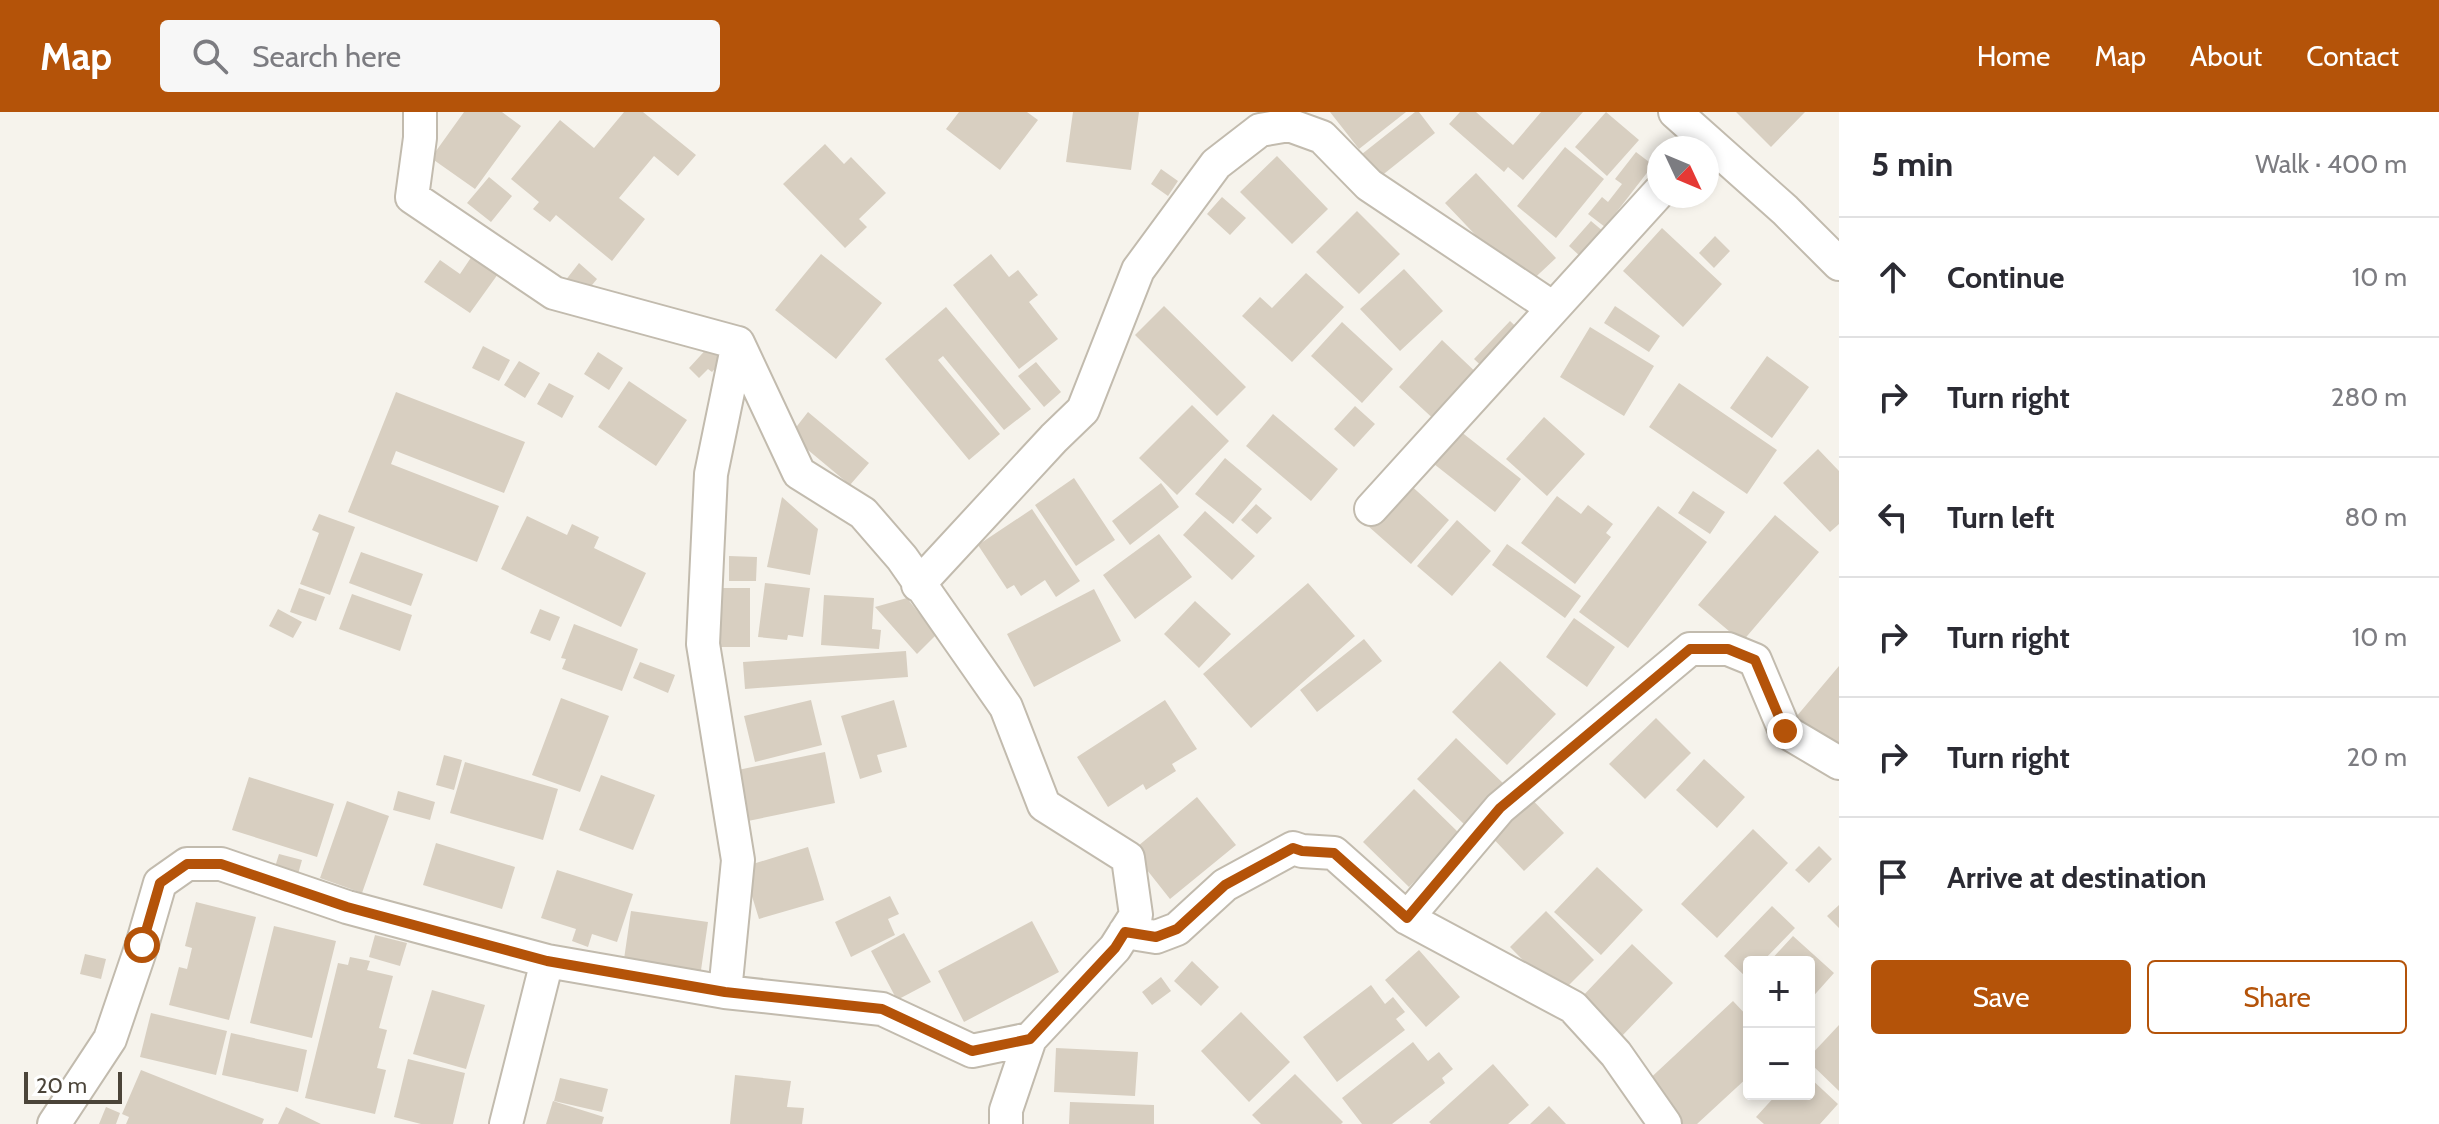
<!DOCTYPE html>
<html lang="en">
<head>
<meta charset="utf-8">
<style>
  body { margin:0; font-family:Cabin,sans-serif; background:#f7f7f7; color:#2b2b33 }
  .controls { position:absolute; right:24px; bottom:24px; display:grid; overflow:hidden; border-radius:8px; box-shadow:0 4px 12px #0003 }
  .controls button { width:72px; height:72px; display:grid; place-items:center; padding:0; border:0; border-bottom:2px solid #e1e1e2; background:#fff; color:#2b2b33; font:40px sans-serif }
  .compass { position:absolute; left:1647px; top:24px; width:72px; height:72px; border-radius:50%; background:#fff; box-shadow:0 4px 12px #0003; rotate:134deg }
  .scale { position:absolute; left:24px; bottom:20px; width:98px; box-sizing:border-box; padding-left:8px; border:4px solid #4b4439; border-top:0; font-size:22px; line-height:28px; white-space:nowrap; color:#4b4439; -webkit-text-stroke:6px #fff; paint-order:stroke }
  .stop { position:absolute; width:24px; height:24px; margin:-18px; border:6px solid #b45309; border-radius:50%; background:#fff }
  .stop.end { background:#b45309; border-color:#fff; box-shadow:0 2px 8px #0008 }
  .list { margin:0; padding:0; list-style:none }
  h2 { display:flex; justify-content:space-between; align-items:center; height:104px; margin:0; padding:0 32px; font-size:34px }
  h2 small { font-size:26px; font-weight:400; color:#7c7c81 }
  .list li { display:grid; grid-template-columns:52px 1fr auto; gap:24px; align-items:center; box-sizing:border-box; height:120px; padding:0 32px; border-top:2px solid #e1e1e2 }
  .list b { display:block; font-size:30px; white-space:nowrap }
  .list em { font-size:26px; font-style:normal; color:#7c7c81 }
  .actions { display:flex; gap:16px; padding:24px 32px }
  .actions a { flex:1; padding:18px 0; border:2px solid #b45309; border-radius:8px; text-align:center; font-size:28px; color:#b45309 }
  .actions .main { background:#b45309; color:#fff }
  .icon { flex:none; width:44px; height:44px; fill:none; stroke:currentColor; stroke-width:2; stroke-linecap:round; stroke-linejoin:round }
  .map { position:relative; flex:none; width:1839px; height:1012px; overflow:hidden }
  header { display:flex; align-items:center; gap:48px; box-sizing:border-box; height:112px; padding:0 40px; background:#b45309; color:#fff }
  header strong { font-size:38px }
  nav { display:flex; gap:44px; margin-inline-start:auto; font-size:28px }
  .search { width:560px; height:72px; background:#f7f7f7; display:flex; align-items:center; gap:20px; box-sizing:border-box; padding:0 28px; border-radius:8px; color:#7c7c81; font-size:30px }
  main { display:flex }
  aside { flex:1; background:#fff }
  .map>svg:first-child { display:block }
  .building { fill:#d8cfc1 }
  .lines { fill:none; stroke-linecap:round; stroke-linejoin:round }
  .minor-casing { stroke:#c2bbae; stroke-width:36 }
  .minor { stroke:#fff; stroke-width:32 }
  .route { stroke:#b45309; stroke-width:10 }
</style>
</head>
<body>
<header>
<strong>Map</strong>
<div class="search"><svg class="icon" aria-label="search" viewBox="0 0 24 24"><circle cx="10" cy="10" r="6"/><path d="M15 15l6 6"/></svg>Search here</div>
<nav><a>Home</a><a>Map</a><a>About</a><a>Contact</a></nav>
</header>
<main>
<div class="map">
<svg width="1839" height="1012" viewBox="0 0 1839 1012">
  <rect width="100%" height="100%" fill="#f6f3ec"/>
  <path class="building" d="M464,0h38l19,14 -46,63 -44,-31z
    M624,0h19l53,43 -18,21 -24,-20 -35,42 26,21 -33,42 -56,-46 -6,7 -17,-13 6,-7 -28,-23 49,-59 34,28z
    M959,0h68l11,8 -38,50 -54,-41z
    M1073,0h66l-8,58 -65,-8z
    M1330,0h76l-47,37z
    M1415,0h4l16,21 -55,44 -18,-23z
    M1460,0h16l37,33 28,-33h42l-60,68 -15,-13 -4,5 -55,-48z
    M1606,0l33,28 -32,36 -32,-29z
    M1736,0h69l-34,35z
    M825,32l19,20 7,-7 35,36 -27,26 8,8 -22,21 -62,-64z
    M1565,35l39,32 -48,59 -39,-32z
    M1636,40l17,13 -48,62 -17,-13 14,-17 6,5 14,-18 -7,-5z
    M1277,44l51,53 -36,35 -52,-52z
    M1161,57l17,12 -10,15 -17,-12z
    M1476,61l80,85 -31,29 -80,-84z
    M489,65l23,19 -21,26 -24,-19z
    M1222,85l24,21 -16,17 -23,-21z
    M1357,99l43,43 -41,40 -43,-42z
    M1591,109l13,11 -23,25 -12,-11z
    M1662,116l60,56 -39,43 -60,-56z
    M1715,124l15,15 -16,17 -15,-15z
    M821,142l61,49 -46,56 -61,-49z
    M991,142l18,23 9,-7 20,25 -9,7 29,37 -39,30 -66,-84z
    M472,144l26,18 -28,39 -46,-31 16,-22 20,14z
    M579,151l18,16 -14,17 -18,-15z
    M1404,157l39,42 -43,40 -40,-42z
    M1306,161l38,34 -52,55 -50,-46 18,-19 12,11z
    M1164,194l82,81 -29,29 -82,-81z
    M1615,194l45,30 -11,16 -45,-29z
    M946,195l85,102 -27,21 -61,-74 -5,4 62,74 -31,26 -84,-101z
    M1510,209l16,15 -36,38 -16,-15z
    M1342,210l51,47 -31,34 -51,-47z
    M1590,215l64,39 -30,50 -64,-39z
    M1442,228l40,38 -43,46 -40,-37z
    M711,232l15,13 -14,15 -4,-3 -9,9 -10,-10z
    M483,234l27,14 -11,21 -27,-13z
    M598,240l25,16 -14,22 -25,-16z
    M1767,244l42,31 -37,51 -42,-30z
    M519,249l21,12 -15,25 -21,-13z
    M1036,250l25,30 -17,15 -26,-31z
    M629,269l58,39 -31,46 -58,-39z
    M549,271l25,13 -12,22 -25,-14z
    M1679,271l98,67 -30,44 -98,-67z
    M396,280l129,50 -21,51 -108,-42 -5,13 108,42 -22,56 -129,-50z
    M1192,293l37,36 -52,54 -38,-37z
    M1355,294l20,18 -21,23 -20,-18z
    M808,300l61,51 -19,22 -60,-50z
    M1273,302l65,55 -27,32 -65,-55z
    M1544,305l41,37 -38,42 -41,-37z
    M1460,319l61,48 -26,33 -61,-48z
    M1818,337l21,22v53l-9,8 -47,-49z
    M1225,346l37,31 -29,35 -38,-30z
    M1074,366l41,62 -39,26 -41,-61z
    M1407,370l42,38 -38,44 -43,-38z
    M1161,371l18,24 -49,38 -18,-24z
    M1693,379l32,21 -15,22 -32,-21z
    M1557,384l24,18 7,-9 25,19 -7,9 5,4 -36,47 -54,-41z
    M782,385l36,32 -8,46 -43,-8z
    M1256,392l16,14 -15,16 -16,-14z
    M1658,394l49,36 -79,106 -49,-36z
    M1032,397l48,72 -24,16 -11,-17 -24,16 -7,-11 -7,4 -29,-44z
    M1205,399l50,45 -23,24 -49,-45z
    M319,402l36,13 -25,68 -30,-11 19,-51 -7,-3z
    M1775,403l44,37 -77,90 -44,-37z
    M527,404l40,19 5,-11 27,13 -5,11 52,25 -25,54 -120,-58z
    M1457,408l34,31 -39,45 -35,-30z
    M1159,422l33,43 -57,42 -32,-44z
    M1507,432l74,52 -16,22 -73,-53z
    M361,440l62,22 -12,32 -62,-23z
    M729,444l28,1 -1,24h-27z
    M765,471l45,5 -7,49 -15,-2 -1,5 -29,-3z
    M1308,471l47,53 -104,92 -48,-54z
    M299,476l26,9 -9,24 -26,-9z
    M712,476h38v59h-38z
    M1094,477l27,52 -87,46 -27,-53z
    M352,482l60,21 -12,36 -61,-22z
    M824,483l50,3 -2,31 9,1 -2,19 -58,-4z
    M907,486l29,37 -19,19 -42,-47z
    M1195,489l36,33 -32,34 -35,-34z
    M278,497l24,13 -9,16 -24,-12z
    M540,497l20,8 -10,24 -20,-8z
    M1574,506l41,29 -28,40 -41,-30z
    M574,512l64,25 -16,42 -60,-22 4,-10 -5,-1z
    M1364,527l18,22 -65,51 -17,-22z
    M906,539l2,26 -163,12 -2,-27z
    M1500,549l56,53 -49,51 -55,-53z
    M640,550l35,13 -7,18 -35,-15z
    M1839,554v88l-43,-37z
    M561,586l48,18 -29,76 -48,-17z
    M811,588l11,45 -67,17 -11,-46z
    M894,588l13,47 -30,8 5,17 -22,7 -19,-63z
    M1165,588l32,49 -25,15 4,7 -30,19 -3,-6 -35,23 -31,-50z
    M1656,606l35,35 -46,46 -36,-35z
    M1456,626l49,47 -39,41 -49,-47z
    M825,640l10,51 -87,18 -10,-51z
    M444,643l18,5 -8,30 -18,-5z
    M1704,647l41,38 -28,31 -41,-38z
    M465,650l93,27 -15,51 -93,-27z
    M601,663l54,20 -22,55 -54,-20z
    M249,665l85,27 -17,53 -85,-27z
    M1414,677l46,45 -51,53 -46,-45z
    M398,679l37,11 -5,18 -37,-10z
    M1525,680l39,41 -40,38 -39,-41z
    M1197,685l39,48 -66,54 -38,-48z
    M347,689l42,15 -27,77 -42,-15z
    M1753,717l35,34 -71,75 -36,-34z
    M436,731l79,24 -13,42 -79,-24z
    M1819,734l13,13 -23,24 -14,-13z
    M808,735l16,53 -65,19 -16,-52z
    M279,742l23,6 -4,14 -23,-7z
    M1597,755l46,43 -42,45 -47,-43z
    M557,758l76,24 -16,48 -25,-8 -4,13 -16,-6 4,-12 -35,-11z
    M890,784l9,18 -11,5 7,16 -44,22 -16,-35z
    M196,790l60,15 -27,103 -60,-15 10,-38 8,2 5,-21 -7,-2z
    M1839,793v23l-12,-12z
    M1772,794l23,22 -33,34h-13l-2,16 -23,-22z
    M631,799l77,11 -8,55 -77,-11z
    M1546,799l48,49 -36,36 -48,-49z
    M1032,809l27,51 -95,50 -26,-51z
    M274,814l62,15 -24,97 -62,-15z
    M904,821l27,49 -34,18 -26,-49z
    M375,823l32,8 -7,23 -31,-9z
    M1793,824l41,37 -25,28v-39h-40z
    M1632,832l41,39 -52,54 -41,-38z
    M1419,838l41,47 -34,30 -41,-47z
    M85,842l21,5 -5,20 -21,-5z
    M350,845l20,4 -3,9 26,6 -14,52 8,2 -10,38 9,2 -11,44 -70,-16 33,-135 10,2z
    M1192,849l27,26 -18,19 -27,-25z
    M1161,865l10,14 -19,14 -10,-13z
    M1371,873l14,19 8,-7 12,15 -9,7 9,11 -68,52 -34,-45z
    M432,878l53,15 -19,64 -53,-15z
    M1733,889l16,17v58l-52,48h-18l-36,-39z
    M1241,900l49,50 -41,40 -48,-51z
    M151,901l76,18 -11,44 -76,-18z
    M1839,913v66l-30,-29v-5z
    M231,921l76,17 -9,42 -76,-17z
    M1413,930l15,19 11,-9 14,17 -11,9 3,5 -53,41h-30l-20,-26z
    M1056,936l82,4 -3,44 -81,-4z
    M408,947l57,14 -12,51h-32l-27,-7z
    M1493,952l36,41 -21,19h-77l-2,-2z
    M141,958l123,49 -2,5h-136l3,-7 -7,-3z
    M1295,962l48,48 -2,2h-80l-9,-9z
    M735,963l56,6 -4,26 17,1 -2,16h-72z
    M1809,965l29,27 -18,20h-56l-8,-7 21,-23h32z
    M560,966l48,11 -6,23 -48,-11z
    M553,989l51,16 -2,7h-56z
    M1070,990l84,3v19h-85z
    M1549,994l17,18h-36z
    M106,995l14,6 -4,11h-17z
    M286,995l35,17h-43z"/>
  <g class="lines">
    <defs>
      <path id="minor" d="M420,0v26l-8,59 142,96 184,50 61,130 64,40 39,45 104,149 38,98 84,53 8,57 -21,33 -85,91 -24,71v14
        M1675,0l110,98 54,54
        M1371,397l288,-317
        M918,473l136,-147 29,-28 55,-140 78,-106 44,-34 29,-5 33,12 47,48 184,123
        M1407,806l93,-110 190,-159h38l27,11 30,71 54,32
        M1125,820l31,5 21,-8 48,-44 68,-37 9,3 32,2 73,65 166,89 43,47 49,70
        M725,880l13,-132 -35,-216 8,-170 27,-131
        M54,1012l56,-85 32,-94 18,-62 27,-19h34l126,43 200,54 178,31 157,17 90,42 58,-12
        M506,1012l41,-163"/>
    </defs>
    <use href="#minor" class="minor-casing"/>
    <use href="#minor" class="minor"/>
  </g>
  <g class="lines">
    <path class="route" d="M142,833l18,-62 27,-19h34l126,43 200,54 178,31 157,17 90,42 58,-12 85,-91 10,-16 31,5 21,-8 48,-44 68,-37 9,3 32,2 73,65 93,-110 190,-159h38l27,11 30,71"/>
  </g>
</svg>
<div class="controls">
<button>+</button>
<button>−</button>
</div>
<svg class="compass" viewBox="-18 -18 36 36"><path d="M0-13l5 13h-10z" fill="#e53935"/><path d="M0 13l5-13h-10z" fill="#7c7c81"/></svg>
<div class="scale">20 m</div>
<div class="stop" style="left:142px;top:833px"></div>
<div class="stop end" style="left:1785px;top:619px"></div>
</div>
<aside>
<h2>5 min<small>Walk · 400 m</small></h2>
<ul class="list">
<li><svg class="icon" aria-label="ahead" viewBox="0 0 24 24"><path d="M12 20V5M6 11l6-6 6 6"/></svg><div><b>Continue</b></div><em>10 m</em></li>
<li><svg class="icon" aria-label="right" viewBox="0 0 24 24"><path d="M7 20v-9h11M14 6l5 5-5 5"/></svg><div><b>Turn right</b></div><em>280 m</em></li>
<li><svg class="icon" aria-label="left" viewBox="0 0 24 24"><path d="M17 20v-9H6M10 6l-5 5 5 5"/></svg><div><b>Turn left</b></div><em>80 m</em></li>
<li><svg class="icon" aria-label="right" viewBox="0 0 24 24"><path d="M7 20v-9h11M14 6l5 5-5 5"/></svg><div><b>Turn right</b></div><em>10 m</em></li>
<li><svg class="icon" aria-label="right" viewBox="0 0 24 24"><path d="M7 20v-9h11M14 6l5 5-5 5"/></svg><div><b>Turn right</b></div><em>20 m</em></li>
<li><svg class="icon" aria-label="arrive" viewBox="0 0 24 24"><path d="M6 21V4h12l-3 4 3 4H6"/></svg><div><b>Arrive at destination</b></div></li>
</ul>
<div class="actions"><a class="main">Save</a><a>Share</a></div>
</aside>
</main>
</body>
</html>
